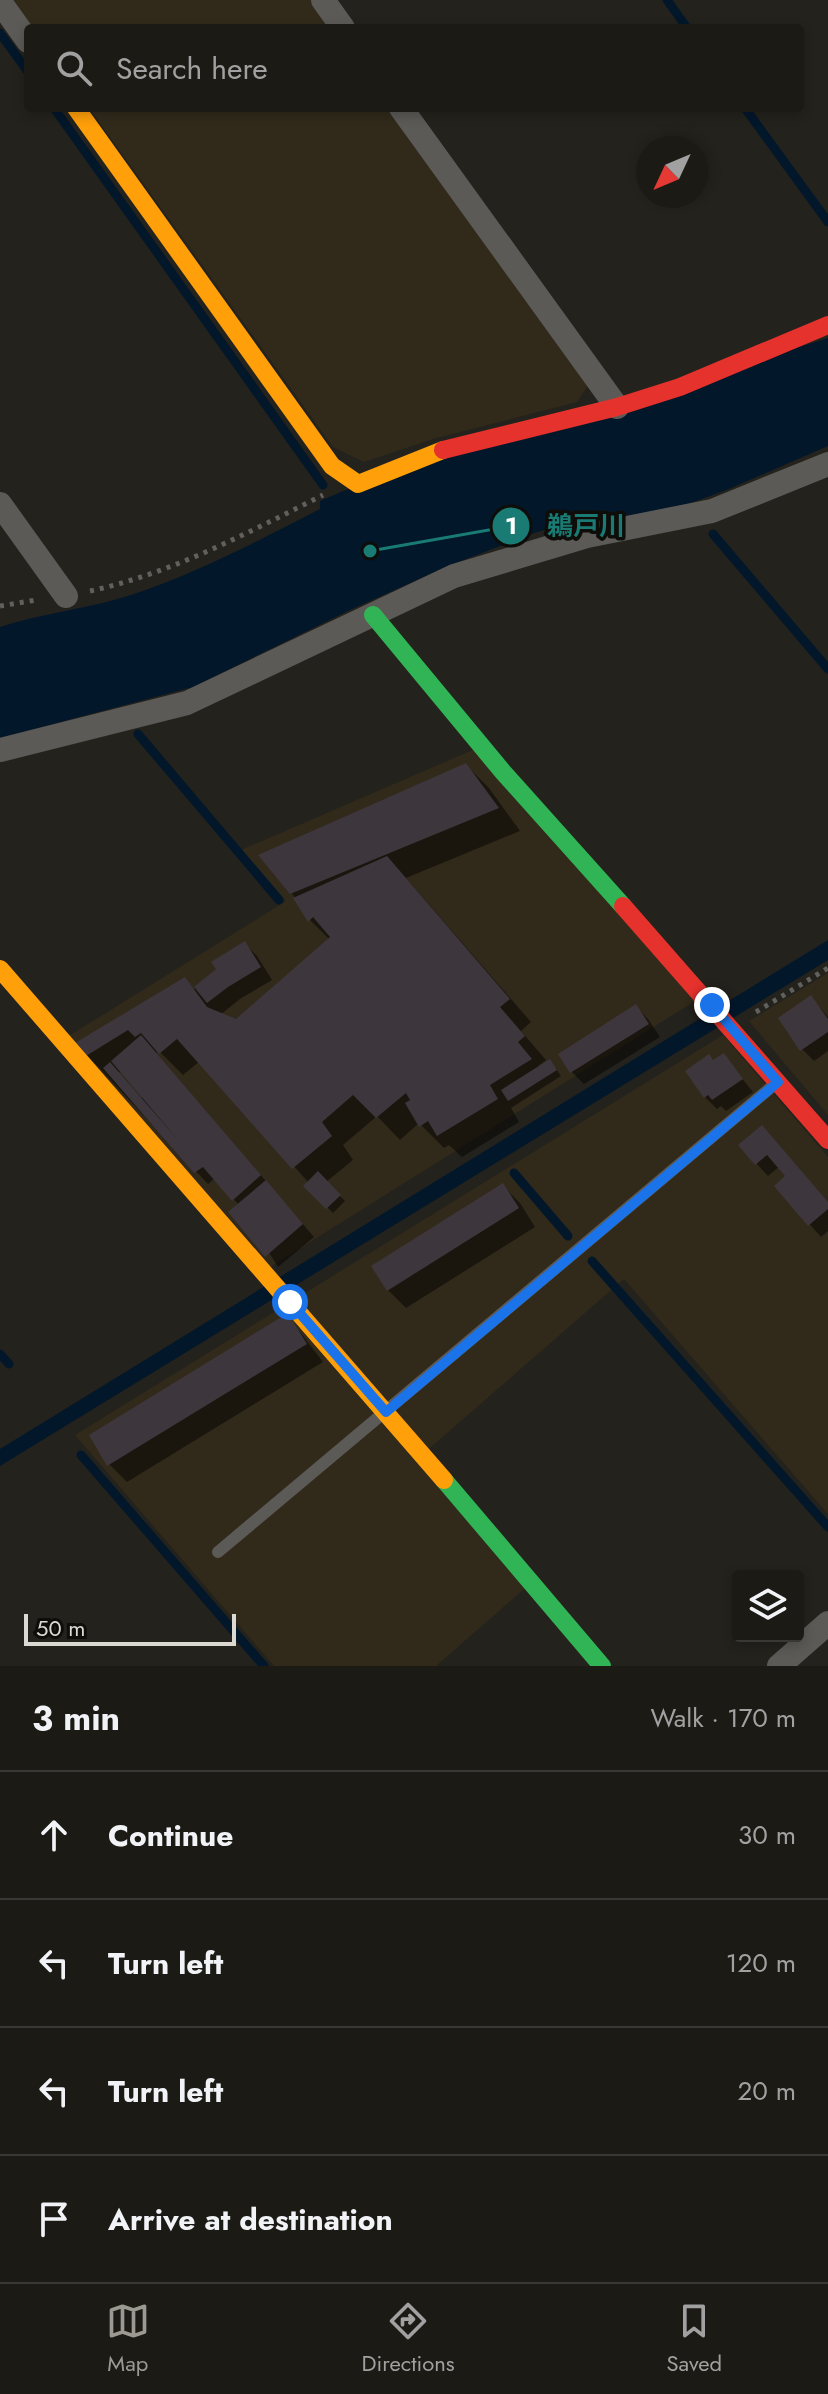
<!DOCTYPE html>
<html lang="en">
<head>
<meta charset="utf-8">
<style>
  body { margin:0; font-family:Jost,"Noto Sans JP",sans-serif; background:#24231e; color:#f1f3f6 }
  .controls { position:absolute; right:24px; bottom:24px; display:grid; overflow:hidden; border-radius:8px; box-shadow:0 4px 12px #0003 }
  .controls button { width:72px; height:72px; display:grid; place-items:center; padding:0; border:0; border-bottom:2px solid #393834; background:#1b1a15; color:#f1f3f6; font:40px sans-serif }
  .compass { position:absolute; left:636px; top:136px; width:72px; height:72px; border-radius:50%; background:#1b1a15; box-shadow:0 4px 12px #0003; rotate:226deg }
  .scale { position:absolute; left:24px; bottom:20px; width:212px; box-sizing:border-box; padding-left:8px; border:4px solid #dcd9d2; border-top:0; font-size:22px; line-height:28px; white-space:nowrap; color:#dcd9d2; -webkit-text-stroke:6px #0f0d09; paint-order:stroke }
  .stop { position:absolute; width:24px; height:24px; margin:-18px; border:6px solid #1a73e8; border-radius:50%; background:#fff }
  .stop.end { background:#1a73e8; border-color:#fff; box-shadow:0 2px 8px #0008 }
  .list { margin:0; padding:0; list-style:none }
  h2 { display:flex; justify-content:space-between; align-items:center; height:104px; margin:0; padding:0 32px; font-size:34px }
  h2 small { font-size:26px; font-weight:400; color:#a0a1a0 }
  .list li { display:grid; grid-template-columns:52px 1fr auto; gap:24px; align-items:center; box-sizing:border-box; height:128px; padding:0 32px; border-top:2px solid #393834 }
  .list b { display:block; font-size:30px; white-space:nowrap }
  .list em { font-size:26px; font-style:normal; color:#a0a1a0 }
  .icon { flex:none; width:44px; height:44px; fill:none; stroke:currentColor; stroke-width:2; stroke-linecap:round; stroke-linejoin:round }
  .map { position:relative; flex:none; width:828px; height:1666px; overflow:hidden }
  .search { position:absolute; background:#1b1a15; box-shadow:0 4px 12px #0003; left:24px; right:24px; top:24px; height:88px; display:flex; align-items:center; gap:20px; box-sizing:border-box; padding:0 28px; border-radius:8px; color:#a0a1a0; font-size:30px }
  .sheet { height:616px; background:#1b1a15 }
  nav { display:flex; justify-content:space-around; align-items:center; box-sizing:border-box; height:112px; border-top:2px solid #393834; background:#1b1a15; font-size:22px; color:#a0a1a0 }
  nav a { display:grid; justify-items:center; gap:4px }
  nav .on { color:#9c9992 }
  .map>svg:first-child { display:block }
  .built { fill:#312a1b }
  .water { fill:#03172b }
  .shadow { fill:#0007; fill-rule:evenodd }
  .lines { fill:none; stroke-linecap:round; stroke-linejoin:round }
  .stream { stroke:#03172b; stroke-width:9 }
  .building { fill:#3e363d }
  .path { stroke:#62605c; stroke-width:5; stroke-dasharray:4 6; stroke-linecap:butt }
  .lane { stroke:#5c5a57; stroke-width:12 }
  .street { stroke:#5c5a57; stroke-width:24 }
  .fast { stroke:#30b455; stroke-width:18 }
  .slow { stroke:#ff9f0a; stroke-width:18 }
  .jam { stroke:#e5322d; stroke-width:18 }
  .route { stroke:#1a73e8; stroke-width:10 }
  .leader { fill:none; stroke:#197b73; stroke-width:3 }
  .callout-dot { fill:#197b73; stroke:#0f0d09; stroke-width:3 }
  .mark-label { font-size:24px; text-anchor:middle; font-weight:bold; fill:#fff }
  .callout-label { font-size:26px; text-anchor:middle; font-weight:bold; fill:#197b73; stroke:#0f0d09; stroke-width:7; stroke-linejoin:round; paint-order:stroke }
</style>
</head>
<body>
<div class="map">
<svg width="828" height="1666" viewBox="0 0 828 1666">
  <rect width="100%" height="100%" fill="#24221c"/>
  <path class="built" d="M12,0h302l20,28h-302z
    M89,108h302l198,276 -12,18 -144,37 -69,23 -31,-15z
    M475,749l220,252 -428,268 -203,-230 222,-138 -45,-51z
    M828,973v142l-79,-94z
    M723,1035l105,122v357l-204,-235 -208,181 109,128 -89,78h-162l-199,-231z"/>
  <path class="water" d="M828,338v108l-99,43 -38,14 -32,8 -89,13 -33,8 -89,34 -98,44 -157,77 -193,51v-111c42,-14 88,-18 131,-32 66,-22 127,-54 189,-86v-8l23,-10z
    M828,940v20l-828,506v-17z"/>
  <path class="shadow" d="M466,765l23,23 31,43 -114,47 125,144 -10,9 25,29 -8,6 1,3 16,-2 6,9 -50,32 8,14 -57,35 -13,-12 -5,3 -25,-25 -19,17 -23,-24 -34,29 10,15 -27,22 19,19 -12,12 -27,-27 3,-3 -109,-122 -17,14 -24,-24 -3,2 158,184 -36,30 -39,-62 -24,-27 -7,6 -121,-129 97,-75 10,9 51,-45 12,12 15,24 -32,19 -20,16 16,7 94,-82 -20,-20 -19,-28zM122,1070l22,25 -3,3 -23,-25z
    M811,997l17,20v34l-14,10 -12,-12z
    M636,1007l12,12 12,18 -76,47 -12,-12 -11,-18z
    M724,1056l29,36 -27,19 -5,-5 -4,3 -12,-12 9,-35z
    M762,1128l66,75v28l-7,6 -45,-51 12,-10 -8,-10 -12,10 -11,-12z
    M502,1185l18,18 15,24 -129,81 -18,-18z
    M287,1315l36,47 -196,120 -18,-18z"/>
  <g class="lines">
    <path class="stream" d="M667,0l20,28
      M0,33l28,39
      M54,108l269,377
      M745,108l83,114
      M713,534l115,135
      M138,734l141,166
      M514,1173l54,63
      M592,1261l236,266
      M0,1354l9,10
      M81,1455l183,211"/>
  </g>
  <path class="building" d="M466,763l33,45 -209,86 -32,-39z
    M387,856l123,143 -10,8 25,29 -7,6 14,17 -42,26 8,14 -61,37 -9,-15 -9,6 -14,-24 5,-3 -4,-7 -30,25 -23,-23 -31,27 10,14 -40,33 -115,-130 -18,15 -18,-21 -6,4 -7,-7 -42,26 -11,-13 110,-66 22,30 29,12 94,-82 -17,-20 -5,5 -15,-24z
    M245,941l16,26 -33,20 -21,16 -13,-16 22,-18 -5,-7z
    M811,995l17,24v13l-28,19 -22,-33z
    M636,1004l13,20 -79,49 -12,-19z
    M141,1035l120,140 -29,26 -29,-34 -9,6 -91,-105 7,-6 69,79 -68,-80z
    M724,1053l19,26 -31,21 -4,-5 -4,3 -19,-27 24,-17 4,6z
    M550,1059l7,11 -49,31 -7,-11z
    M762,1125l66,77v7l-20,17 -34,-40 11,-10 -18,-21 -12,10 -17,-20z
    M318,1171l23,24 -15,14 -23,-23z
    M266,1180l37,44 -38,33 -37,-45z
    M503,1183l16,25 -132,83 -16,-25z
    M288,1313l19,31 -200,122 -18,-31z"/>
  <g class="lines">
    <path class="path" d="M90,591c83,-18 157,-58 233,-96
      M0,606l36,-6
      M756,1012l72,-44"/>
    <path class="lane" d="M218,1552l557,-468"/>
    <path class="street" d="M323,0l20,28
      M0,2l28,39
      M401,108l216,299
      M0,504l66,92
      M0,750l187,-47 267,-127 133,-40 125,-25 116,-47
      M779,1666l49,-43"/>
    <path class="fast" d="M373,615l130,157 120,134
      M444,1480l158,186"/>
    <path class="slow" d="M76,108l256,358 26,18 85,-34
      M0,969l444,511"/>
    <path class="jam" d="M443,450l174,-43 63,-20 148,-62
      M623,906l205,234"/>
  </g>
  <g class="lines">
    <path class="route" d="M290,1302l96,110 392,-330 -66,-77"/>
  </g>
  <path class="leader" d="M370 551L511 526"/>
  <g class="callout-dot">
    <circle cx="370" cy="551" r="8"/>
    <circle cx="511" cy="526" r="20"/>
  </g>
  <g class="mark-label">
    <text x="511" y="534">1</text>
  </g>
  <g class="callout-label">
    <text x="586" y="535">鵜戸川</text>
  </g>
</svg>
<div class="controls">
<button><svg class="icon" aria-label="layers" viewBox="0 0 24 24"><path d="M12 4l9 5-9 5-9-5zM3 14l9 5 9-5"/></svg></button>
</div>
<svg class="compass" viewBox="-18 -18 36 36"><path d="M0-13l5 13h-10z" fill="#e53935"/><path d="M0 13l5-13h-10z" fill="#a0a1a0"/></svg>
<div class="scale">50 m</div>
<div class="stop" style="left:290px;top:1302px"></div>
<div class="stop end" style="left:712px;top:1005px"></div>
<div class="search"><svg class="icon" aria-label="search" viewBox="0 0 24 24"><circle cx="10" cy="10" r="6"/><path d="M15 15l6 6"/></svg>Search here</div>
</div>
<section class="sheet">
<h2>3 min<small>Walk · 170 m</small></h2>
<ul class="list">
<li><svg class="icon" aria-label="ahead" viewBox="0 0 24 24"><path d="M12 20V5M6 11l6-6 6 6"/></svg><div><b>Continue</b></div><em>30 m</em></li>
<li><svg class="icon" aria-label="left" viewBox="0 0 24 24"><path d="M17 20v-9H6M10 6l-5 5 5 5"/></svg><div><b>Turn left</b></div><em>120 m</em></li>
<li><svg class="icon" aria-label="left" viewBox="0 0 24 24"><path d="M17 20v-9H6M10 6l-5 5 5 5"/></svg><div><b>Turn left</b></div><em>20 m</em></li>
<li><svg class="icon" aria-label="arrive" viewBox="0 0 24 24"><path d="M6 21V4h12l-3 4 3 4H6"/></svg><div><b>Arrive at destination</b></div></li>
</ul>
</section>
<nav>
<a class="on"><svg class="icon" aria-label="map" viewBox="0 0 24 24"><path d="M3 6l6-2 6 2 6-2v14l-6 2-6-2-6 2zM9 4v14M15 6v14"/></svg>Map</a>
<a><svg class="icon" aria-label="directions" viewBox="0 0 24 24"><path d="M12 3l9 9-9 9-9-9zM9 14v-3h6M13 9l2 2-2 2"/></svg>Directions</a>
<a><svg class="icon" aria-label="saved" viewBox="0 0 24 24"><path d="M7 4h10v16l-5-4-5 4z"/></svg>Saved</a>
</nav>
</body>
</html>
